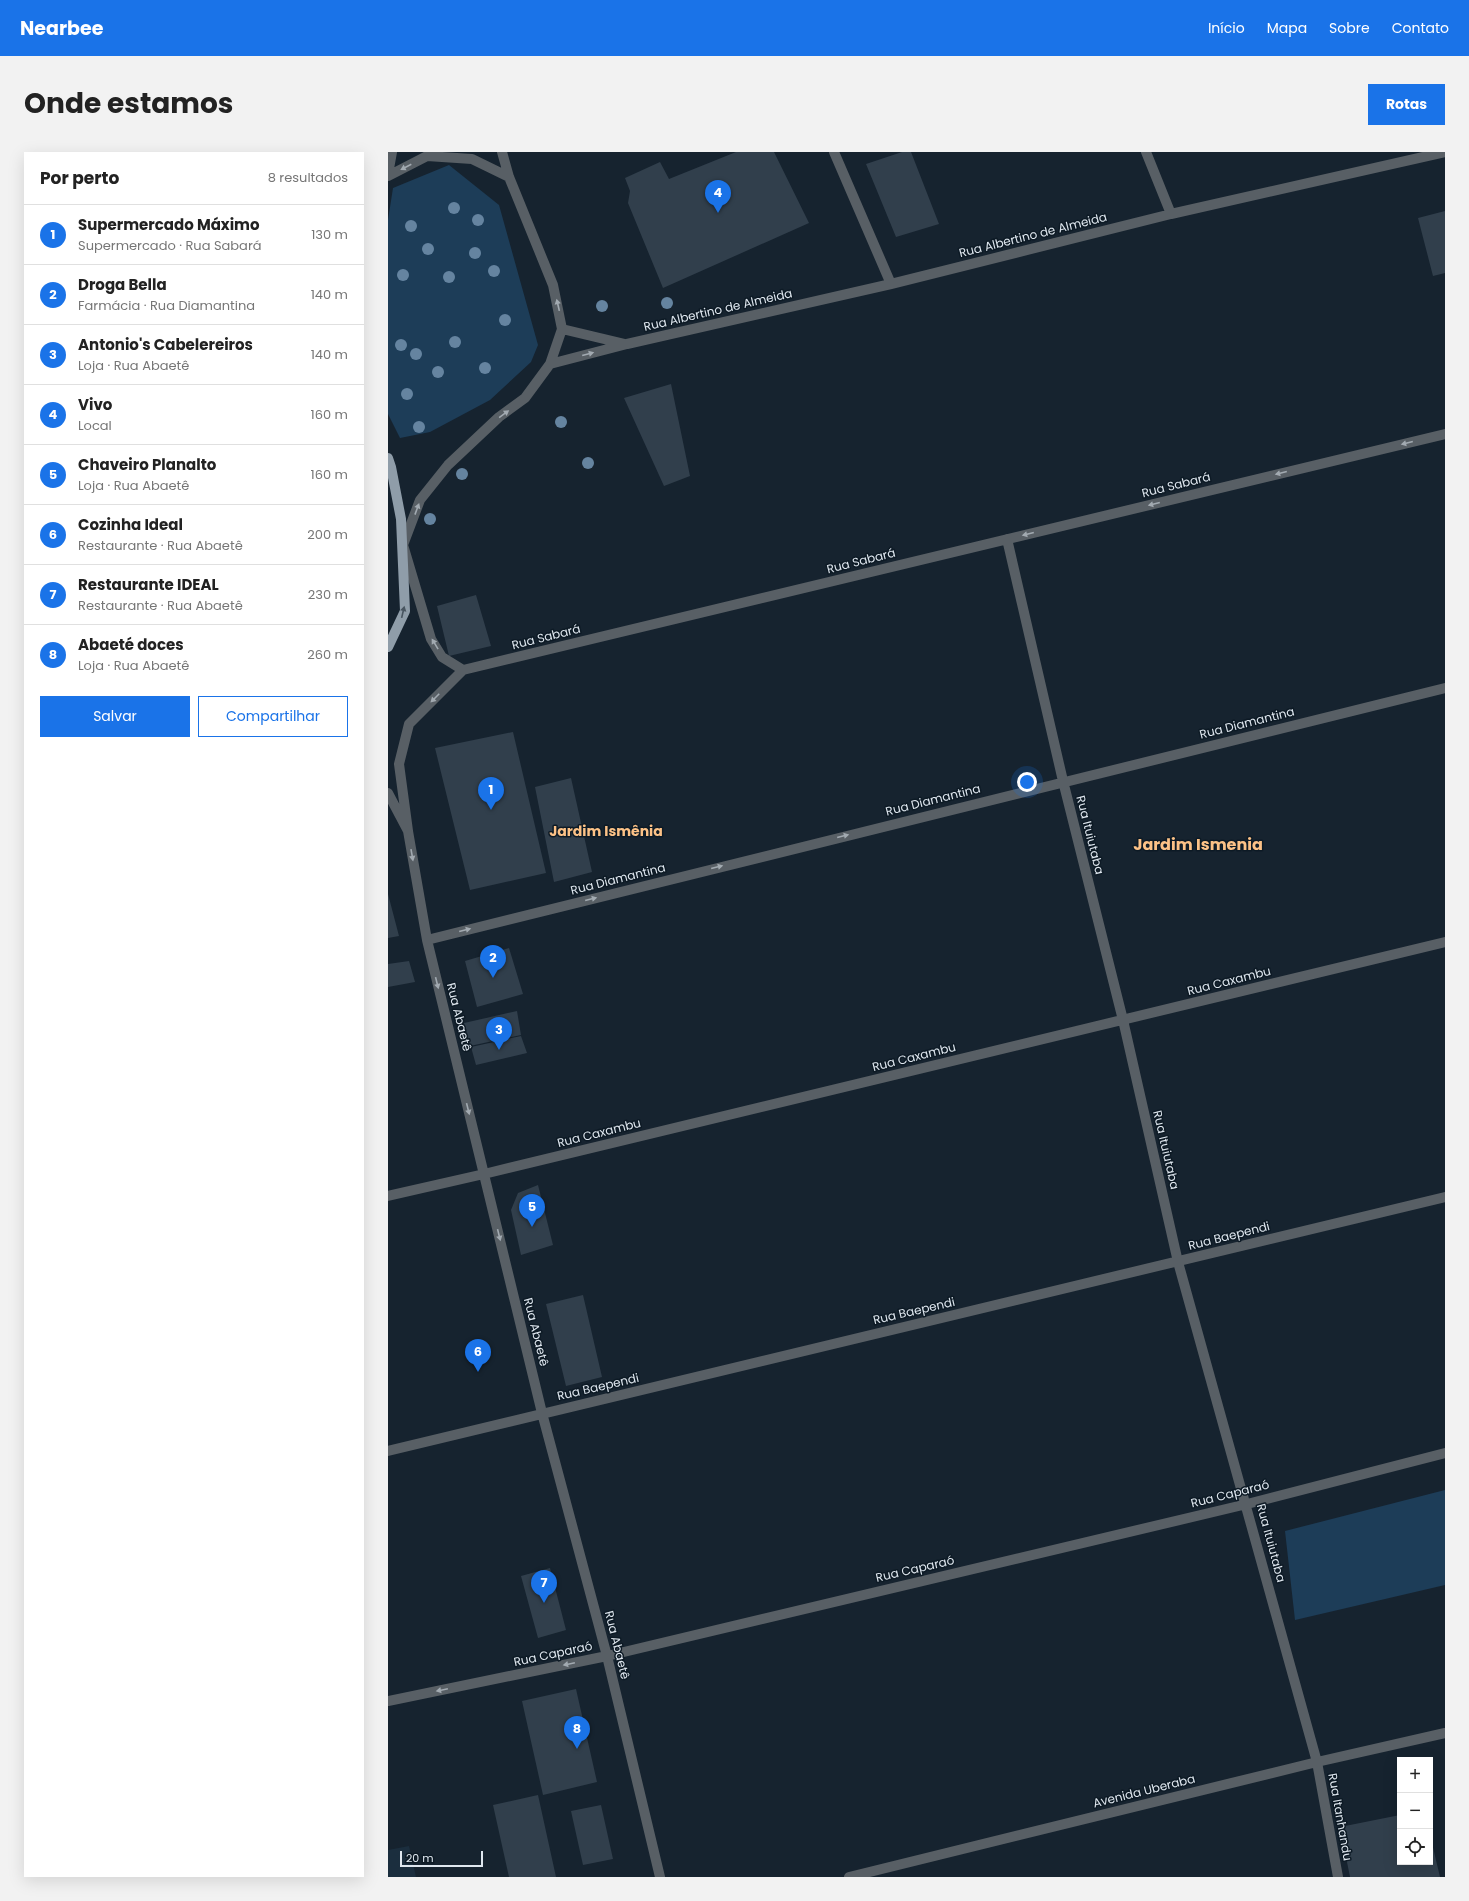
<!DOCTYPE html>
<html lang="pt">
<head>
<meta charset="utf-8">
<style>
  body { margin:0; font-family:Poppins,sans-serif; background:#f2f2f2; color:#222 }
  .controls { position:absolute; right:12px; bottom:12px; display:grid; overflow:hidden; border-radius:0px; box-shadow:0 4px 16px #0002 }
  .controls button { width:36px; height:36px; display:grid; place-items:center; padding:0; border:0; border-bottom:1px solid #e0e0e0; background:#fff; color:#222; font:20px sans-serif }
  .scale { position:absolute; left:12px; bottom:10px; width:83px; box-sizing:border-box; padding-left:4px; border:2px solid #dfe7ef; border-top:0; font-size:11px; line-height:14px; white-space:nowrap; color:#dfe7ef; -webkit-text-stroke:3px #0d1a25; paint-order:stroke }
  .you { position:absolute; left:639px; top:630px; width:14px; height:14px; margin:-10px; border:3px solid #fff; border-radius:50%; background:#1a73e8; box-shadow:0 0 0 6px #1a73e833 }
  .badge { display:grid; place-items:center; width:26px; height:26px; border-radius:50%; background:#1a73e8; color:#fff; font-size:13px; font-weight:700 }
  .pin { position:absolute; translate:-50% -33px; filter:drop-shadow(0 1px 2px #0008) }
  .pin::after { content:''; position:absolute; top:21px; width:14px; height:12px; background:inherit; clip-path:polygon(0 0,100% 0,50% 100%) }
  .list { margin:0; padding:0; list-style:none }
  h2 { display:flex; justify-content:space-between; align-items:center; height:52px; margin:0; padding:0 16px; font-size:17px }
  h2 small { font-size:13px; font-weight:400; color:#767676 }
  .list li { display:grid; grid-template-columns:26px 1fr auto; gap:12px; align-items:center; box-sizing:border-box; height:60px; padding:0 16px; border-top:1px solid #e0e0e0 }
  .list b { display:block; font-size:15px; white-space:nowrap }
  .list p { margin:0; font-size:13px; white-space:nowrap; color:#767676 }
  .list em { font-size:13px; font-style:normal; color:#767676 }
  .actions { display:flex; gap:8px; padding:12px 16px }
  .actions a { flex:1; padding:9px 0; border:1px solid #1a73e8; border-radius:0px; text-align:center; font-size:14px; color:#1a73e8 }
  .actions .main { background:#1a73e8; color:#fff }
  .icon { flex:none; width:22px; height:22px; fill:none; stroke:currentColor; stroke-width:2; stroke-linecap:round; stroke-linejoin:round }
  .map { position:relative; flex:none; width:1057px; height:1725px; overflow:hidden; border-radius:0px }
  header { display:flex; align-items:center; gap:24px; box-sizing:border-box; height:56px; padding:0 20px; background:#1a73e8; color:#fff }
  header strong { font-size:19px }
  nav { display:flex; gap:22px; margin-inline-start:auto; font-size:14px }
  .intro { display:flex; align-items:center; justify-content:space-between; box-sizing:border-box; height:96px; padding:0 24px }
  h1 { margin:0; font-size:28px }
  .button { padding:10px 18px; border-radius:0px; background:#1a73e8; color:#fff; font-size:14px; font-weight:700 }
  main { display:flex; gap:24px; padding:0 24px }
  aside { flex:1; background:#fff; border-radius:0px; box-shadow:0 4px 16px #0002 }
  .map>svg:first-child { display:block }
  .built { fill:#1b2e3e }
  .green { fill:#1d3d58 }
  .building { fill:#313f4c }
  .lines { fill:none; stroke-linecap:round; stroke-linejoin:round }
  .minor { stroke:#585f65; stroke-width:10 }
  .major { stroke:#8f9da9; stroke-width:10 }
  .tree { fill:#6584a0 }
  .oneway { fill:#a2aab1 }
  .oneway2 { fill:#485560 }
  .labels { text-anchor:middle; stroke-width:3; stroke-linejoin:round; paint-order:stroke }
  .street-label { font-size:12px; fill:#dfe7ef; stroke:#0d1a25 }
  .quarter-label { font-size:14px; font-weight:bold; fill:#fcc287; stroke:#0d1a25 }
  .district-label { font-size:16px; font-weight:bold; fill:#fcc287; stroke:#0d1a25 }
</style>
</head>
<body>
<header>
<strong>Nearbee</strong>
<nav><a>Início</a><a>Mapa</a><a>Sobre</a><a>Contato</a></nav>
</header>
<div class="intro"><h1>Onde estamos</h1><a class="button">Rotas</a></div>
<main>
<aside>
<h2>Por perto<small>8 resultados</small></h2>
<ul class="list">
<li><span class="badge">1</span><div><b>Supermercado Máximo</b><p>Supermercado · Rua Sabará</p></div><em>130 m</em></li>
<li><span class="badge">2</span><div><b>Droga Bella</b><p>Farmácia · Rua Diamantina</p></div><em>140 m</em></li>
<li><span class="badge">3</span><div><b>Antonio's Cabelereiros</b><p>Loja · Rua Abaetê</p></div><em>140 m</em></li>
<li><span class="badge">4</span><div><b>Vivo</b><p>Local</p></div><em>160 m</em></li>
<li><span class="badge">5</span><div><b>Chaveiro Planalto</b><p>Loja · Rua Abaetê</p></div><em>160 m</em></li>
<li><span class="badge">6</span><div><b>Cozinha Ideal</b><p>Restaurante · Rua Abaetê</p></div><em>200 m</em></li>
<li><span class="badge">7</span><div><b>Restaurante IDEAL</b><p>Restaurante · Rua Abaetê</p></div><em>230 m</em></li>
<li><span class="badge">8</span><div><b>Abaeté doces</b><p>Loja · Rua Abaetê</p></div><em>260 m</em></li>
</ul>
<div class="actions"><a class="main">Salvar</a><a>Compartilhar</a></div>
</aside>
<div class="map">
<svg width="1057" height="1725" viewBox="0 0 1057 1725">
  <rect width="100%" height="100%" fill="#16232f"/>
  <path class="built" d="M21,1694l7,31h-28v-27z"/>
  <path class="green" d="M61,13l50,40 39,140 -7,17 -41,38 -60,32 -30,6 -12,-24v-194l5,-32z
    M1057,1338v95l-150,35 -10,-89z"/>
  <path class="building" d="M348,0h38l35,71 -146,65 -35,-85 2,-12 -5,-13 35,-16 9,17z
    M514,0h9l28,72 -43,13 -30,-73z
    M1057,59v62l-12,3 -15,-58z
    M283,232l19,92 -26,10 -40,-88z
    M88,443l15,51 -42,10 -12,-50z
    M125,580l33,141 -76,17 -35,-142z
    M183,626l21,94 -38,10 -19,-95z
    M0,742l11,42 -11,2z
    M121,796l14,46 -46,13 -12,-46z
    M21,809l6,21 -27,5v-23z
    M129,859l4,24 -51,11 -6,-23z
    M133,884l6,17 -51,12 -5,-18z
    M150,1033l15,60 -32,10 -10,-45 7,-17z
    M195,1143l19,82 -36,9 -20,-82z
    M162,1416l16,62 -28,8 -17,-62z
    M188,1537l21,93 -54,13 -21,-94z
    M150,1643l18,82h-47l-16,-72z
    M213,1653l12,54 -30,6 -12,-54z
    M1012,1663v47h30l1,-23 9,38h-90l-10,-50z"/>
  <g class="lines">
    <path class="minor" d="M446,0l57,132
      M758,0l25,62
      M0,22l4,-22
      M0,24l39,-20 45,3 37,18
      M174,177l63,15
      M162,212l77,-20 264,-60 280,-70 274,-62
      M619,387l56,242 60,239 55,242 139,500 21,115
      M75,518l-21,-13 -11,-18 -28,-94 17,-45 28,-35 51,-48 26,-19 25,-34 12,-35 -9,-44 -44,-108 -7,-25
      M0,641l20,38 19,109 115,473 65,243 53,221
      M20,679l-9,-67 10,-40 54,-54 982,-236
      M39,788l1018,-252
      M0,1044l96,-22 961,-232
      M0,1299l1057,-254
      M0,1549l219,-45 640,-152 198,-51
      M461,1725l468,-115 128,-29"/>
    <path class="major" d="M0,306l3,9 10,52 4,92 -17,36"/>
  </g>
  <g class="tree">
    <circle cx="66" cy="56" r="6"/>
    <circle cx="90" cy="68" r="6"/>
    <circle cx="23" cy="74" r="6"/>
    <circle cx="40" cy="97" r="6"/>
    <circle cx="87" cy="101" r="6"/>
    <circle cx="106" cy="119" r="6"/>
    <circle cx="15" cy="123" r="6"/>
    <circle cx="61" cy="125" r="6"/>
    <circle cx="279" cy="151" r="6"/>
    <circle cx="214" cy="154" r="6"/>
    <circle cx="117" cy="168" r="6"/>
    <circle cx="67" cy="190" r="6"/>
    <circle cx="13" cy="193" r="6"/>
    <circle cx="28" cy="202" r="6"/>
    <circle cx="97" cy="216" r="6"/>
    <circle cx="50" cy="220" r="6"/>
    <circle cx="19" cy="242" r="6"/>
    <circle cx="173" cy="270" r="6"/>
    <circle cx="31" cy="275" r="6"/>
    <circle cx="200" cy="311" r="6"/>
    <circle cx="74" cy="322" r="6"/>
    <circle cx="42" cy="367" r="6"/>
  </g>
  <defs><path id="oneway-solid" d="M-6-.8H1V-3.2L6.5 0L1 3.2V.8H-6Z"/></defs>
  <g class="oneway">
    <use href="#oneway-solid" transform="translate(18 15) rotate(153)"/>
    <use href="#oneway-solid" transform="translate(170 153) rotate(-103)"/>
    <use href="#oneway-solid" transform="translate(200 202) rotate(-15)"/>
    <use href="#oneway-solid" transform="translate(116 262) rotate(-36)"/>
    <use href="#oneway-solid" transform="translate(1019 291) rotate(166)"/>
    <use href="#oneway-solid" transform="translate(893 321) rotate(166)"/>
    <use href="#oneway-solid" transform="translate(766 352) rotate(166)"/>
    <use href="#oneway-solid" transform="translate(29 357) rotate(-70)"/>
    <use href="#oneway-solid" transform="translate(640 382) rotate(166)"/>
    <use href="#oneway-solid" transform="translate(47 492) rotate(-121)"/>
    <use href="#oneway-solid" transform="translate(47 546) rotate(135)"/>
    <use href="#oneway-solid" transform="translate(455 684) rotate(-14)"/>
    <use href="#oneway-solid" transform="translate(24 703) rotate(80)"/>
    <use href="#oneway-solid" transform="translate(329 715) rotate(-14)"/>
    <use href="#oneway-solid" transform="translate(203 747) rotate(-14)"/>
    <use href="#oneway-solid" transform="translate(77 778) rotate(-14)"/>
    <use href="#oneway-solid" transform="translate(49 831) rotate(76)"/>
    <use href="#oneway-solid" transform="translate(80 957) rotate(76)"/>
    <use href="#oneway-solid" transform="translate(111 1083) rotate(76)"/>
    <use href="#oneway-solid" transform="translate(181 1512) rotate(168)"/>
    <use href="#oneway-solid" transform="translate(54 1538) rotate(168)"/>
  </g>
  <use class="oneway2" href="#oneway-solid" transform="translate(15 460) rotate(-77)"/>
  <g class="labels">
    <g class="street-label">
      <text transform="translate(645 83) rotate(-14)" y="4">Rua Albertino de Almeida</text>
      <text transform="translate(330 158) rotate(-13)" y="4">Rua Albertino de Almeida</text>
      <text transform="translate(788 333) rotate(-14)" y="4">Rua Sabará</text>
      <text transform="translate(473 409) rotate(-14)" y="4">Rua Sabará</text>
      <text transform="translate(158 485) rotate(-14)" y="4">Rua Sabará</text>
      <text transform="translate(859 571) rotate(-14)" y="4">Rua Diamantina</text>
      <text transform="translate(545 648) rotate(-14)" y="4">Rua Diamantina</text>
      <text transform="translate(702 683) rotate(76)" y="4">Rua Ituiutaba</text>
      <text transform="translate(230 727) rotate(-14)" y="4">Rua Diamantina</text>
      <text transform="translate(841 829) rotate(-14)" y="4">Rua Caxambu</text>
      <text transform="translate(71 865) rotate(76)" y="4">Rua Abaetê</text>
      <text transform="translate(526 905) rotate(-14)" y="4">Rua Caxambu</text>
      <text transform="translate(211 981) rotate(-14)" y="4">Rua Caxambu</text>
      <text transform="translate(778 998) rotate(77)" y="4">Rua Ituiutaba</text>
      <text transform="translate(841 1084) rotate(-14)" y="4">Rua Baependi</text>
      <text transform="translate(526 1159) rotate(-13)" y="4">Rua Baependi</text>
      <text transform="translate(148 1180) rotate(76)" y="4">Rua Abaetê</text>
      <text transform="translate(210 1235) rotate(-13)" y="4">Rua Baependi</text>
      <text transform="translate(842 1342) rotate(-14)" y="4">Rua Caparaó</text>
      <text transform="translate(883 1391) rotate(75)" y="4">Rua Ituiutaba</text>
      <text transform="translate(527 1417) rotate(-13)" y="4">Rua Caparaó</text>
      <text transform="translate(229 1493) rotate(76)" y="4">Rua Abaetê</text>
      <text transform="translate(165 1502) rotate(-12)" y="4">Rua Caparaó</text>
      <text transform="translate(756 1639) rotate(-14)" y="4">Avenida Uberaba</text>
      <text transform="translate(952 1665) rotate(80)" y="4">Rua Itanhandu</text>
    </g>
    <g class="quarter-label">
      <text x="218" y="684">Jardim Ismênia</text>
    </g>
    <g class="district-label">
      <text x="810" y="698">Jardim Ismenia</text>
    </g>
  </g>
</svg>
<div class="controls">
<button>+</button>
<button>−</button>
<button><svg class="icon" aria-label="locate" viewBox="0 0 24 24"><circle cx="12" cy="12" r="6"/><path d="M12 2v4M12 18v4M2 12h4M18 12h4"/></svg></button>
</div>
<div class="scale">20 m</div>
<div class="you"></div>
<div class="pin badge" style="left:103px;top:658px">1</div>
<div class="pin badge" style="left:105px;top:826px">2</div>
<div class="pin badge" style="left:111px;top:898px">3</div>
<div class="pin badge" style="left:330px;top:61px">4</div>
<div class="pin badge" style="left:144px;top:1075px">5</div>
<div class="pin badge" style="left:90px;top:1220px">6</div>
<div class="pin badge" style="left:156px;top:1451px">7</div>
<div class="pin badge" style="left:189px;top:1597px">8</div>
</div>
</main>
</body>
</html>
